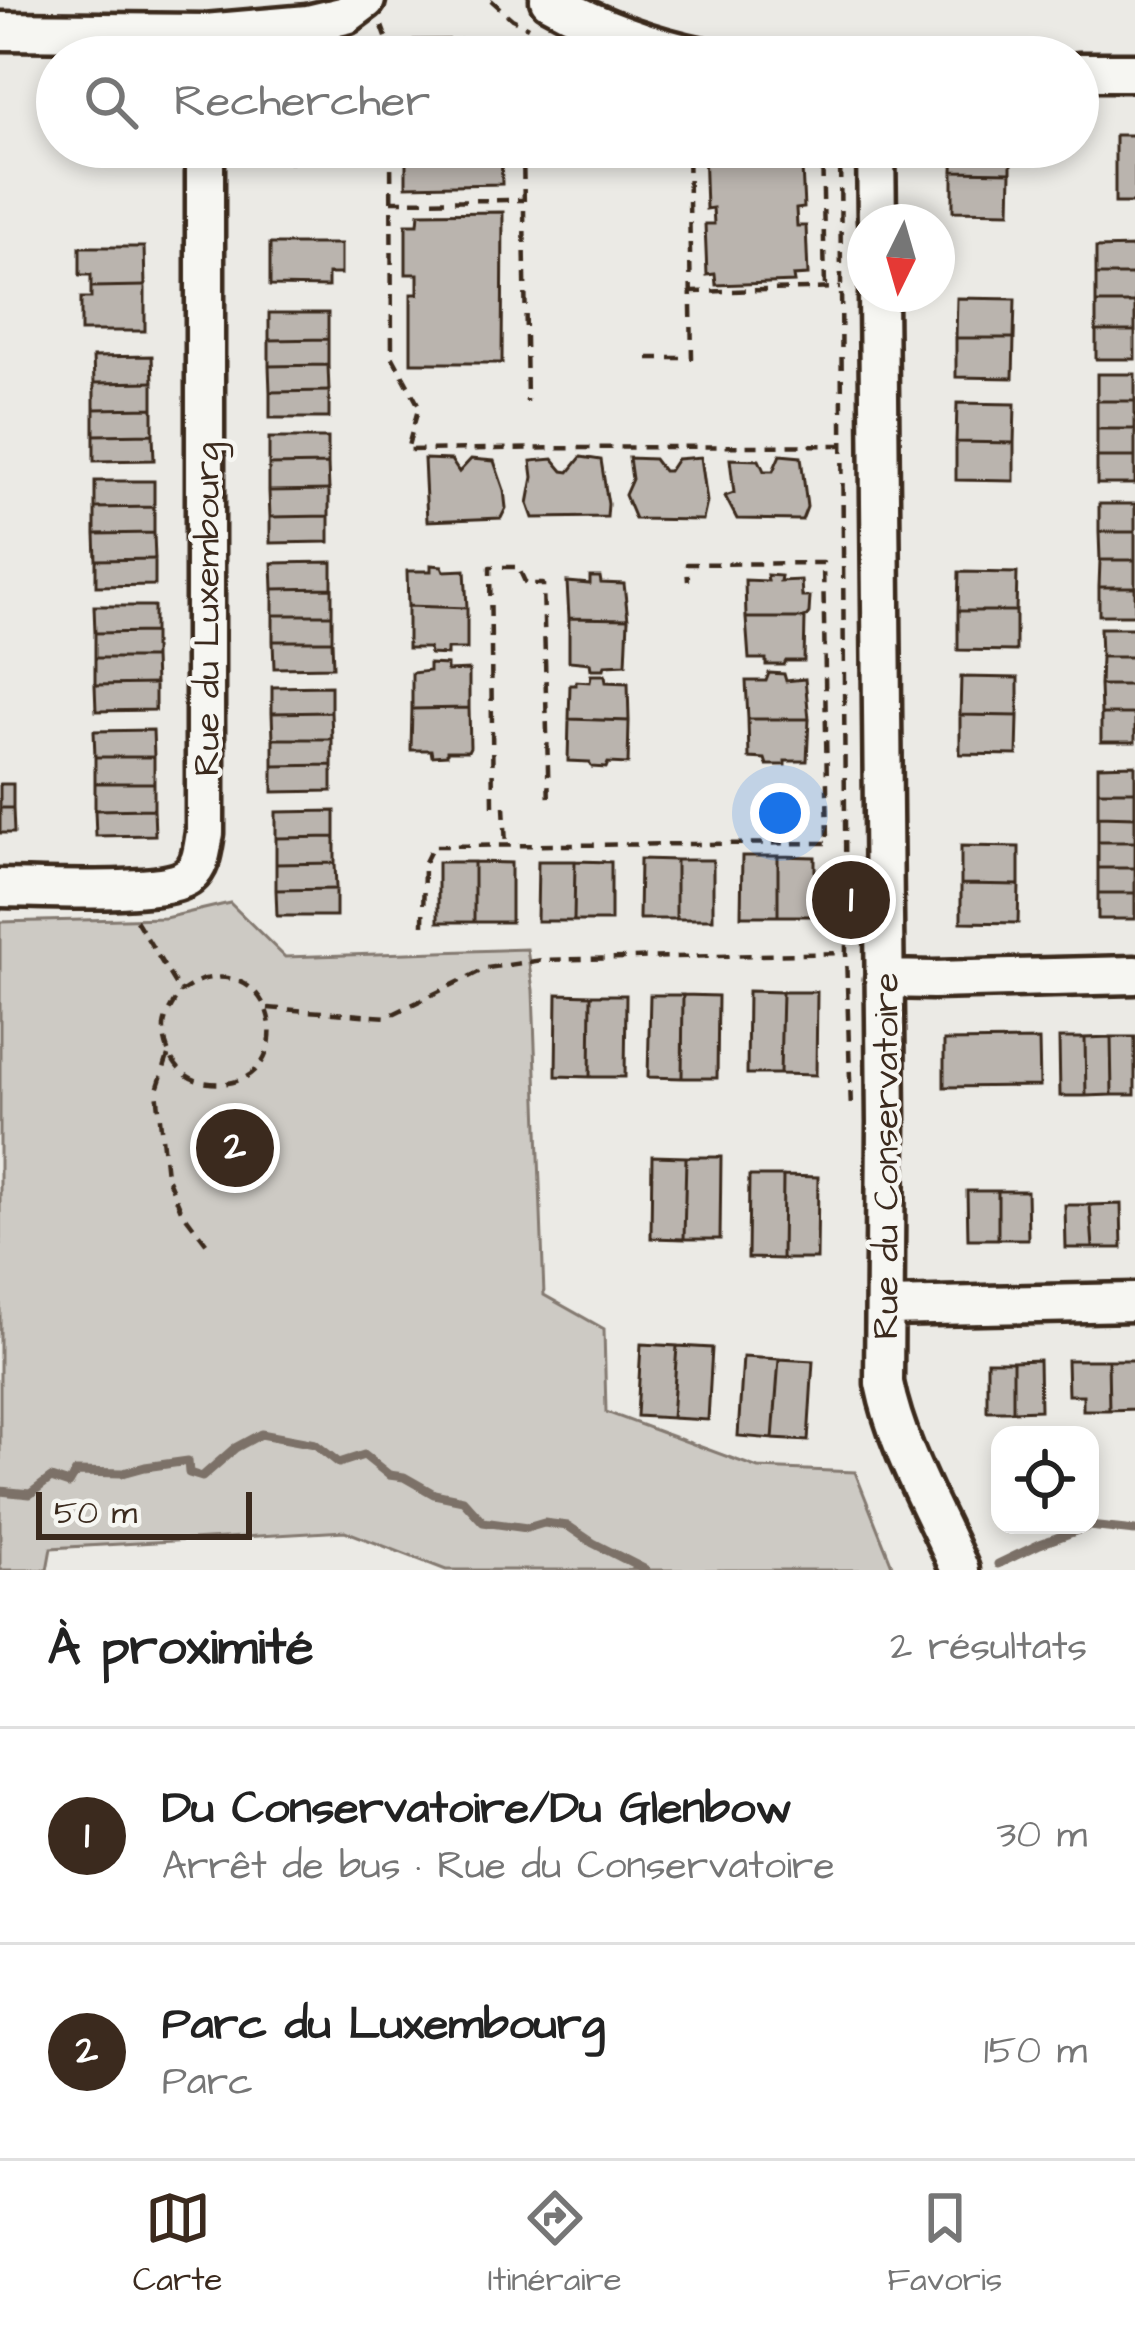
<!DOCTYPE html>
<html lang="fr">
<head>
<meta charset="utf-8">
<style>
  body { margin:0; font-family:"Architects Daughter",sans-serif; background:#f2f2f2; color:#222 }
  .controls { position:absolute; right:36px; bottom:36px; display:grid; overflow:hidden; border-radius:24px; box-shadow:0 6px 18px #0003 }
  .controls button { width:108px; height:108px; display:grid; place-items:center; padding:0; border:0; border-bottom:3px solid #e0e0e0; background:#fff; color:#222; font:60px sans-serif }
  .compass { position:absolute; left:847px; top:204px; width:108px; height:108px; border-radius:50%; background:#fff; box-shadow:0 6px 18px #0003; rotate:185deg }
  .scale { position:absolute; left:36px; bottom:30px; width:216px; box-sizing:border-box; padding-left:12px; border:6px solid #3b2a1e; border-top:0; font-size:33px; line-height:42px; white-space:nowrap; color:#3b2a1e; -webkit-text-stroke:9px #f6f6f2; paint-order:stroke }
  .you { position:absolute; left:780px; top:813px; width:42px; height:42px; margin:-30px; border:9px solid #fff; border-radius:50%; background:#1a73e8; box-shadow:0 0 0 18px #1a73e833 }
  .badge { display:grid; place-items:center; width:78px; height:78px; border-radius:50%; background:#3b2a1e; color:#fff; font-size:39px; font-weight:700 }
  .pin { position:absolute; translate:-50% -50%; border:6px solid #fff; box-shadow:0 3px 12px #0006 }
  .list { margin:0; padding:0; list-style:none }
  h2 { display:flex; justify-content:space-between; align-items:center; height:156px; margin:0; padding:0 48px; font-size:51px }
  h2 small { font-size:39px; font-weight:400; color:#767676 }
  .list li { display:grid; grid-template-columns:78px 1fr auto; gap:36px; align-items:center; box-sizing:border-box; height:216px; padding:0 48px; border-top:3px solid #e0e0e0 }
  .list b { display:block; font-size:45px; white-space:nowrap }
  .list p { margin:0; font-size:39px; white-space:nowrap; color:#767676 }
  .list em { font-size:39px; font-style:normal; color:#767676 }
  .icon { flex:none; width:66px; height:66px; fill:none; stroke:currentColor; stroke-width:2; stroke-linecap:round; stroke-linejoin:round }
  .map { position:relative; flex:none; width:1135px; height:1570px; overflow:hidden }
  .search { position:absolute; background:#fff; box-shadow:0 6px 18px #0003; left:36px; right:36px; top:36px; height:132px; display:flex; align-items:center; gap:30px; box-sizing:border-box; padding:0 42px; border-radius:66px; color:#767676; font-size:45px }
  .sheet { height:588px; background:#fff }
  nav { display:flex; justify-content:space-around; align-items:center; box-sizing:border-box; height:168px; border-top:3px solid #e0e0e0; background:#fff; font-size:33px; color:#767676 }
  nav a { display:grid; justify-items:center; gap:6px }
  nav .on { color:#3b2a1e }
  .map>svg:first-child { display:block }
  .green { fill:#cdcac4; stroke:#847a71; stroke-width:3 }
  .lines { fill:none; stroke-linecap:round; stroke-linejoin:round }
  .stream { stroke:#7c7167; stroke-width:9 }
  .building { fill:#bab4ae; stroke:#3b2a1e; stroke-width:3 }
  .minor-casing { stroke:#3b2a1e; stroke-width:45 }
  .path { stroke:#3b2a1e; stroke-width:4.5; stroke-dasharray:12 9; stroke-linecap:butt }
  .minor { stroke:#f6f6f2; stroke-width:36 }
  .labels { text-anchor:middle; stroke-width:9; stroke-linejoin:round; paint-order:stroke }
  .street-label { font-size:36px; fill:#3b2a1e; stroke:#f6f6f2 }
</style>
</head>
<body>
<div class="map">
<svg width="1135" height="1570" viewBox="0 0 1135 1570">
  <rect width="100%" height="100%" fill="#ebeae5"/>
  <filter id="ink" filterUnits="userSpaceOnUse"><feTurbulence type="fractalNoise" baseFrequency=".00833" numOctaves="2"/><feDisplacementMap in="SourceGraphic" scale="24" xChannelSelector="R" yChannelSelector="G"/><feConvolveMatrix kernelMatrix="1 2 1 2 8 2 1 2 1" color-interpolation-filters="sRGB"/></filter>
  <g filter="url(#ink)">
    <path class="green" d="M230,903l55,54 242,-8 6,41 11,305 60,34 2,83 152,56 97,4 39,98h-448l-101,-39 -294,17 -4,22h-47v-648l165,-4z"/>
    <g class="lines">
      <path class="stream" d="M0,1491l30,3 21,-16 18,6 7,-12 47,1 22,-6 43,-6 1,12 13,4 33,-29 26,-14 54,10 24,19 25,-8 25,20 15,2 30,17 29,6 20,22 44,6 17,-5 24,3 25,17 53,27
        M998,1564l42,-20 49,-18 46,5"/>
    </g>
    <path class="building" d="M499,39v18h-95l-1,-2h11v-15z
      M1115,135h20v68h-20z
      M89,147h63v15h-62z
      M267,147h62v15h-62z
      M406,147h95l1,37 -96,2z
      M801,147l3,61 -8,1 1,17h9l2,49 -15,1 1,6 -78,3 -1,-11 -8,1 -2,-51h9l-1,-16 -7,1 -2,-61z
      M954,147h57v25l-58,-1z
      M953,171l58,1 -1,40 -57,-1z
      M503,212l-1,151h-91v-69h7v-20h-12v-50h12l1,-11z
      M270,244h71v30h-13v13l-58,-1z
      M80,247h64l1,39 -54,1v-12h-11z
      M1135,247v28h-39v-27z
      M1096,275h39v28h-39z
      M145,286v45h-64v-33h10v-11z
      M957,298l58,1 -1,39h-58z
      M1096,303h39v28h-39z
      M269,313h59v26l-59,1z
      M1096,331h39v28h-39z
      M956,338h58l-1,40 -57,-1z
      M328,339v26l-59,1v-26z
      M152,356l1,26 -59,1 -1,-26z
      M328,365l1,26 -59,1 -1,-26z
      M1097,374h38v27h-38z
      M153,382v26l-59,1v-26z
      M329,391v27h-59v-26z
      M1097,401h38v28h-38z
      M957,403l58,1 -1,39 -58,-1z
      M153,408v26l-59,1v-26z
      M1097,429h38v28h-38z
      M153,434l1,26 -60,1v-26z
      M269,438h59v26l-59,1z
      M956,442l58,1v38l-58,-1z
      M780,455l21,2 6,50 -5,13 -65,-1 -12,-23 9,-3 -4,-34 29,1 5,11h9z
      M581,457l20,3 7,44 -1,13 -74,1 -5,-14 5,-27 -2,-16 22,-2 10,12 6,1z
      M701,457l6,45 -4,18 -68,-1 -10,-24 7,-16 -3,-21 25,1 9,12h6l8,-12z
      M1097,457h38v27h-38z
      M424,459l27,1 8,12 12,-13 23,2 10,29 2,18 -5,10 -74,3z
      M328,464l1,26 -60,1v-26z
      M95,481h59v26l-59,1z
      M329,490v26l-59,1 -1,-26z
      M1099,504h36v28h-36z
      M154,507v26l-59,1v-26z
      M329,516v26l-59,1v-26z
      M1099,532h36v28h-35z
      M154,533l1,26 -59,1 -1,-26z
      M155,559v26l-59,1v-26z
      M1100,560h35v27h-36z
      M332,562v26l-59,1 -1,-26z
      M431,565l11,1 2,5 21,-1 2,38 -59,-2 -1,-35h24z
      M959,572l58,1 -1,38h-58z
      M767,575l14,1 -1,5 21,-1 1,17h8l-1,16 -4,5h-59l-1,-38 23,1z
      M590,577h10l1,6 23,1 4,35 -59,-1 -2,-36 23,2z
      M1099,587h36v28h-36z
      M332,588v27h-59v-26z
      M94,606h60v26l-59,1z
      M408,606l59,2v41h-20v6l-17,-1 -1,-6h-21z
      M958,611h58v40l-58,-1z
      M273,615h59v26h-59z
      M569,618l59,1 -2,45 -21,1 -1,4h-13l-1,-6 -21,-2z
      M746,618h59l-1,43h-18l-2,4h-18v-6h-17z
      M1100,628h35v29h-34z
      M154,632v26h-59v-25z
      M273,641h59l1,26 -59,1z
      M1101,657h34v28h-35z
      M95,658h59l1,26 -60,1z
      M429,664l18,1v6l22,-1v38l-57,1v-36l17,-2z
      M769,673l15,1 2,7 19,-2 4,40h-61l-2,-38h20z
      M591,675h14l1,7 22,1 1,38 -60,-2 1,-34h6v-4l14,1z
      M961,677l57,1v38l-58,-1z
      M155,684v26l-59,1 -1,-26z
      M1100,685h35v29h-34z
      M331,686v26l-59,1v-26z
      M469,708l1,39 -2,4h-21v4l-15,1 -1,-6h-20l1,-41z
      M331,712l1,27h-59l-1,-26z
      M1101,714h34v28h-34z
      M960,715l58,1 -1,39 -57,-1z
      M569,719l60,2 -1,43 -20,-1 -2,5 -14,-1 -3,-5 -21,-1z
      M748,719h61l-2,42h-22v4h-18l-2,-6 -16,-1z
      M153,730l1,27h-59l-1,-26z
      M273,739h59v26l-59,1z
      M95,757h59v26h-59z
      M332,765v26l-59,1v-26z
      M1135,765v26h-37v-25z
      M95,783h59v26l-59,1z
      M0,784h13v24h-13z
      M1098,791h37v26l-37,-1z
      M0,808h13l1,25h-14z
      M154,809l1,26 -59,1 -1,-26z
      M335,811v26l-59,1v-26z
      M1098,816l37,1v25h-37z
      M335,837v26l-59,1v-26z
      M1098,842h37v26h-37z
      M961,846l58,1v38l-58,-1z
      M742,856h36v60h-37z
      M778,856l37,1v59h-37z
      M640,859l36,1v59h-37z
      M676,860h37v59h-37z
      M538,861h37l-1,60h-37z
      M575,861l36,1v59h-37z
      M438,862h36v60h-36z
      M474,862l37,1v59h-37z
      M335,863l1,26 -60,1v-26z
      M1098,868h37v25h-37z
      M961,884l58,1 -1,38 -57,-1z
      M336,889v27h-59l-1,-26z
      M1098,893h37v26h-37z
      M748,991l34,1 -2,82h-33z
      M782,992h35l-1,83 -36,-1z
      M557,994l34,1 -1,82 -34,-1z
      M591,995h35l-1,82h-35z
      M650,995h33l-1,83 -34,-1z
      M683,995l35,1 -1,82h-35z
      M1111,1037l1,58 -26,1 -1,-58z
      M1111,1037h24v58h-23z
      M1059,1038h26l1,58h-26z
      M1039,1040l1,46 -96,1v-46z
      M652,1156l34,1 -2,82 -33,-1z
      M686,1157h35l-1,82h-36z
      M749,1176h34l-1,83 -34,-1z
      M783,1176l35,1 -1,82h-35z
      M967,1191h31v48h-30z
      M998,1191h29l1,48h-30z
      M1121,1204l1,44h-29l-3,-43z
      M1065,1205h25l3,43h-27z
      M641,1344l36,2 -5,72 -35,-2z
      M677,1346l35,2 -4,72 -36,-2z
      M743,1357l36,2 -6,80 -35,-3z
      M779,1359l34,2 -5,80 -35,-2z
      M1039,1360l1,50 -27,1v-50z
      M1067,1360h41l1,50h-26v-15h-15z
      M1108,1360h27v49l-26,1z
      M987,1361h26v50h-26z"/>
    <g class="lines">
      <defs>
        <path id="minor" d="M549,0c48,27 100,46 154,57
          M0,31l205,2 103,-9 38,-9 20,-15
          M1078,72h57
          M876,147l1,75
          M878,294l8,828 -2,261c13,65 49,126 76,187
          M0,888c36,0 165,8 189,-12 13,-11 13,-28 16,-43v-686
          M884,979l49,1 202,-5
          M885,1307l250,-5"/>
      </defs>
      <use href="#minor" class="minor-casing"/>
      <path class="path" d="M491,0l21,19 16,8
        M382,26l8,22v9
        M536,57l11,-19
        M391,147l1,209 27,50 -12,44 434,-5
        M523,147l4,255
        M822,147l3,141
        M840,147l6,806 5,157
        M391,201l132,-1
        M691,292l150,-4
        M648,358h44l-4,-211
        M493,806l-3,-239h28l8,17h17l6,222
        M504,806l2,41
        M136,920l44,72c8,-4 16,-11 25,-13 83,-18 92,121 -2,103 -25,-4 -40,-31 -39,-56 1,-11 10,-24 16,-34
        M423,925l1,-61 9,-18 395,-3 -5,-280 -136,1 1,17
        M268,1008l119,9 100,-49 55,-8 304,-7
        M168,1056l-11,34 9,85 15,35 28,37"/>
      <use href="#minor" class="minor"/>
    </g>
  </g>
  <g class="labels">
    <g class="street-label">
      <text transform="translate(205 609) rotate(-90)" y="13">Rue du Luxembourg</text>
      <text transform="translate(884 1156) rotate(-90)" y="13">Rue du Conservatoire</text>
    </g>
  </g>
</svg>
<div class="controls">
<button><svg class="icon" aria-label="locate" viewBox="0 0 24 24"><circle cx="12" cy="12" r="6"/><path d="M12 2v4M12 18v4M2 12h4M18 12h4"/></svg></button>
</div>
<svg class="compass" viewBox="-18 -18 36 36"><path d="M0-13l5 13h-10z" fill="#e53935"/><path d="M0 13l5-13h-10z" fill="#767676"/></svg>
<div class="scale">50 m</div>
<div class="you"></div>
<div class="pin badge" style="left:851px;top:900px">1</div>
<div class="pin badge" style="left:235px;top:1148px">2</div>
<div class="search"><svg class="icon" aria-label="search" viewBox="0 0 24 24"><circle cx="10" cy="10" r="6"/><path d="M15 15l6 6"/></svg>Rechercher</div>
</div>
<section class="sheet">
<h2>À proximité<small>2 résultats</small></h2>
<ul class="list">
<li><span class="badge">1</span><div><b>Du Conservatoire/Du Glenbow</b><p>Arrêt de bus · Rue du Conservatoire</p></div><em>30 m</em></li>
<li><span class="badge">2</span><div><b>Parc du Luxembourg</b><p>Parc</p></div><em>150 m</em></li>
</ul>
</section>
<nav>
<a class="on"><svg class="icon" aria-label="map" viewBox="0 0 24 24"><path d="M3 6l6-2 6 2 6-2v14l-6 2-6-2-6 2zM9 4v14M15 6v14"/></svg>Carte</a>
<a><svg class="icon" aria-label="directions" viewBox="0 0 24 24"><path d="M12 3l9 9-9 9-9-9zM9 14v-3h6M13 9l2 2-2 2"/></svg>Itinéraire</a>
<a><svg class="icon" aria-label="saved" viewBox="0 0 24 24"><path d="M7 4h10v16l-5-4-5 4z"/></svg>Favoris</a>
</nav>
</body>
</html>
